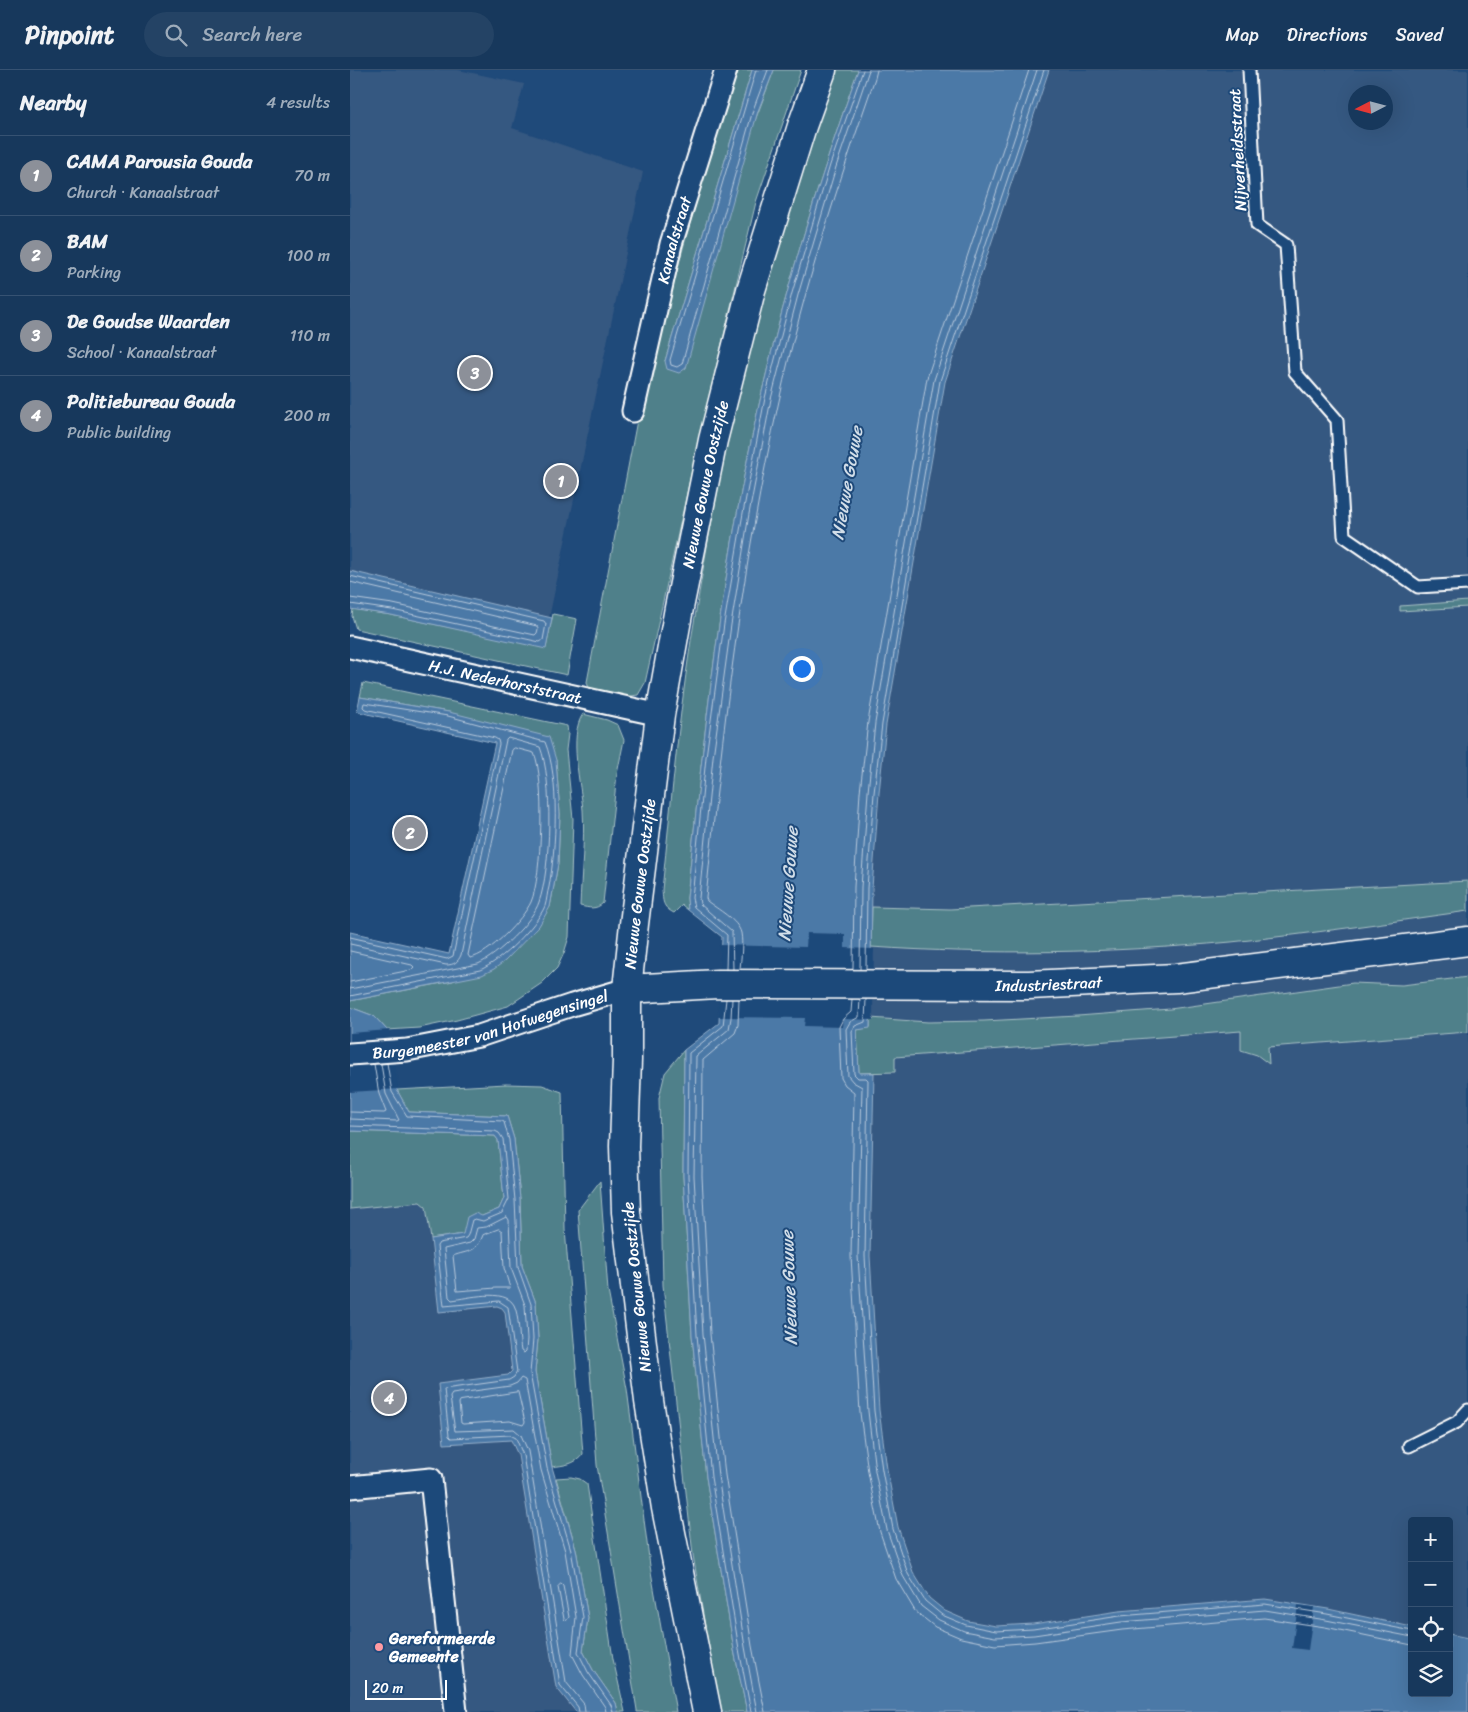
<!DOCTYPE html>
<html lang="en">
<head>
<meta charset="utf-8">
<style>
  body { margin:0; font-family:Sriracha,sans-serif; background:#244365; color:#f1f3f6 }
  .controls { position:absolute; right:15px; bottom:15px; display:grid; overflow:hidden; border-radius:5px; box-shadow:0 5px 20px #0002 }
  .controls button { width:45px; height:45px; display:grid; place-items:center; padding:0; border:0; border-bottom:1px solid #365272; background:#17385c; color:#f1f3f6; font:25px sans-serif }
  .compass { position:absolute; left:998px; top:15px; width:45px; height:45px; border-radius:50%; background:#17385c; box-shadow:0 5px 20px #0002; rotate:264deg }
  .scale { position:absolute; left:15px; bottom:12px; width:82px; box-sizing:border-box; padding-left:5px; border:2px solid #fff; border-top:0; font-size:14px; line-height:18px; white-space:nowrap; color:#fff; -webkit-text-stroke:4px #1f4a7a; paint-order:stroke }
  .you { position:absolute; left:451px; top:598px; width:18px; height:18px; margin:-12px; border:4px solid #fff; border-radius:50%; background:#1a73e8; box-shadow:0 0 0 8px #1a73e833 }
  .badge { display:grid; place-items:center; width:32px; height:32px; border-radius:50%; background:#8c9099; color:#fff; font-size:16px; font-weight:700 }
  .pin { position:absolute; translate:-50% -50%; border:2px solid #fff; box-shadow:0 1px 5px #0006 }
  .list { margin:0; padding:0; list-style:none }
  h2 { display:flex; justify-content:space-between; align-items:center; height:65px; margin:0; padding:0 20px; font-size:21px }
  h2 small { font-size:16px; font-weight:400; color:#9eacbb }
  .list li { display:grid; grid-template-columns:32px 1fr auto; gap:15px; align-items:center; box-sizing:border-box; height:80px; padding:0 20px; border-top:1px solid #365272 }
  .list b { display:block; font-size:19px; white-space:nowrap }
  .list p { margin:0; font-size:16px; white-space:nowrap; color:#9eacbb }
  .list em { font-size:16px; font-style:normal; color:#9eacbb }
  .icon { flex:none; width:28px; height:28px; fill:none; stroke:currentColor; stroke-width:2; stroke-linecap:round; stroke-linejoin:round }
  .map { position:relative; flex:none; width:1118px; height:1642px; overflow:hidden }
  header { display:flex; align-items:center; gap:30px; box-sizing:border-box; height:70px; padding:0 25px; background:#17385c; border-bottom:1px solid #365272 }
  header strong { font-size:24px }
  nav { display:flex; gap:28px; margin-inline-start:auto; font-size:18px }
  .search { width:350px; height:45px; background:#244365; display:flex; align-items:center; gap:12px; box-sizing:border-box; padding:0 18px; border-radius:28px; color:#9eacbb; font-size:19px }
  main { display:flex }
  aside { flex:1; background:#17385c }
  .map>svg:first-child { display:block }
  .built { fill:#365881; fill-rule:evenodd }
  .green { fill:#4f808a; stroke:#a7c0c4 }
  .water { fill:#4c79a7; stroke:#94afca }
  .pier { fill:#1f4a7a }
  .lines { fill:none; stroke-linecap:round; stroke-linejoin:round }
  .shore { stroke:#b7c9dc; stroke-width:1 }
  .lane-casing { stroke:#fff; stroke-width:15 }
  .street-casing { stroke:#fff; stroke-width:25 }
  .secondary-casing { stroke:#fff; stroke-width:31 }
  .lane { stroke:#1f4a7a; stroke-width:11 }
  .street { stroke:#1f4a7a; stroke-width:21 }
  .secondary { stroke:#1f4a7a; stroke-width:28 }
  .poi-dot { fill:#ff9aa2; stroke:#1f4a7a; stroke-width:2 }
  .labels { text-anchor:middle; stroke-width:4; stroke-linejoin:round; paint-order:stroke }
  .street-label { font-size:16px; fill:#fff; stroke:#1f4a7a }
  .poi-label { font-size:16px; font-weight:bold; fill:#fff; stroke:#1f4a7a; text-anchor:start }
  .water-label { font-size:18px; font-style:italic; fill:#d2dee9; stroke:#1f4a7a }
</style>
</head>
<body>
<header>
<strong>Pinpoint</strong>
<div class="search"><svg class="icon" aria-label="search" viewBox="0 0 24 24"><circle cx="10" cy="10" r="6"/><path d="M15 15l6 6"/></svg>Search here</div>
<nav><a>Map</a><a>Directions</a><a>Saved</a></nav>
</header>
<main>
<aside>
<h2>Nearby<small>4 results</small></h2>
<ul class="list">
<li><span class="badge">1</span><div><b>CAMA Parousia Gouda</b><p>Church · Kanaalstraat</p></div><em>70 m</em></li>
<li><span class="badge">2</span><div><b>BAM</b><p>Parking</p></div><em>100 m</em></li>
<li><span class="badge">3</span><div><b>De Goudse Waarden</b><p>School · Kanaalstraat</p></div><em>110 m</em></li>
<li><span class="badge">4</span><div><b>Politiebureau Gouda</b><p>Public building</p></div><em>200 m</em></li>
</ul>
</aside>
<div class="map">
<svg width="1118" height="1642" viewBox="0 0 1118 1642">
  <rect width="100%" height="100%" fill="#1f4a7a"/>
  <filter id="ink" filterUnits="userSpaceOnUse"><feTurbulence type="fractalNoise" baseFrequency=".02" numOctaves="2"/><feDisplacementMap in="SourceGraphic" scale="10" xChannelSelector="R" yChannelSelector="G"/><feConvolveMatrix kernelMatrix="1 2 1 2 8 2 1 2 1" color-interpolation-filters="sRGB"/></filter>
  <g filter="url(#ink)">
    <path class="built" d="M0,0h108l66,14 -12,44 131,44 -94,446 -199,-44z
      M699,0h419v1568l-19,-4v-113h-37v106l-84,-18 -63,-10 -146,12 -86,13 -37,2 -28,-5 -23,-10 -16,-13 -16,-26 -15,-45 -11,-58 -8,-59 -9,-154 4,-183 -3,-76 1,-109 7,-95 7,-68 59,-343zM1006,22h30v30h-30z
      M157,1022l45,375 4,11 62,234h-268v-614z"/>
    <path class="green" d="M387,0h15l-87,291 109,-291h27l-45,132 -58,241 -53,240 -7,12 -13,2 -36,-8 -2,-7 51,-267 47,-174 28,-96z
      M482,0h26c-38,107 -72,216 -97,326 -38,165 -57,334 -74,502l1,12 -6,-5 -8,8c-12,-6 -11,-12 -12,-23 10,-95 18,-191 35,-285 14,-83 29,-166 50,-248 26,-96 54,-192 85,-287z
      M1118,531v6l-68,4v-5z
      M3,539l38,6 155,33 7,-34 24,5 -10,56 -211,-46 -4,-13z
      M13,613l204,43 1,8 -2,16 7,69 -4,118 -5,16 -7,15 -15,15 -34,23 -51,14 -38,8 -32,2 -13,-14 -24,-9v-6l103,-20 97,-74 8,-43 2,-50 -4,-54 -107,-48 -89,-15z
      M233,644l24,6 11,5 6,15 -7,34 -14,129c-7,7 -14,5 -23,3 1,-31 5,-65 3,-96 -2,-25 -15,-75 0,-96z
      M1118,811v30c-79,11 -158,23 -237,31 -119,11 -240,13 -360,5l1,-40 78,2z
      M1118,907v55l-200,15 1,17 -12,-9 -16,-5v-19l-346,26v15l-36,1 -2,-43 13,-3v-9l58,4 56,-1 94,-5 92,-7 183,-26 49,2z
      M334,980l-1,126 9,159 14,142 28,173 13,62h-27l-1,-4 -26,-153 -30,-270 -4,-187 6,-25z
      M156,1014l36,1 20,7 3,137 18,225c-8,11 -19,11 -31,13l-17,-95 3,-33 -2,-36 -14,-37 -2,-67 -6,-60 -7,-23 -98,-4 -12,-22z
      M0,1061l145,5 3,4 6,58 -5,11 -17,7 -18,18 -33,5 -5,-32 -6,-5 -70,7z
      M250,1111l8,110 19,98 23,177 26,146h-39v-2l-40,-245 -19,-255z
      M221,1407l9,2 7,5 26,175 12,53h-7l-2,-9 -23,-33 -10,-19 5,-33 -12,-69 -20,-71z"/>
    <path class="water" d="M402,0h22l-16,41 -72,257 -7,5 -12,-4 -2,-8z
      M508,0h191l-104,312 -59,343 -7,68 -7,95 -2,140 -13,2 2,43h15l-4,183 9,154 8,59 11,58 15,45 16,26 16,13 23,10 28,5 37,-2 86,-13 146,-12 63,10 84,18v66h37v-59l19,4v74h-721l-13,-62 -28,-173 -14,-142 -9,-159 1,-126 35,-27 3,-86 -34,-27 -1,-12c17,-168 36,-337 74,-502 25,-110 59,-219 97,-326z
      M0,501l202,47 -6,31 -155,-34 -41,-6z
      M10,627l89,15 100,25 7,23 4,54 -2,50 -8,43 -11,19 -34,35 -11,8 -12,6 -132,26v-69l99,22 46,-211 -132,-30 -6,-2z
      M0,937l24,9 13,14 10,60 12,22 98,4 7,23 6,60 2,67 14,37 2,36 -3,33 17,95 24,82 12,69 -5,33 10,19 23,33 2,9h-42l-20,-25 -38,-232 -7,-15 -67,4 -6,-60 70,-9 4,-4 -7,-59 -3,-4 -5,-2 -58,6 -8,-73 32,-5 4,-17 8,-4 7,3 17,-7 5,-11 -6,-58 -3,-4 -145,-5z"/>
    <path class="pier" d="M457,863l38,1v14l29,1 -1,71 -30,-1 -1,8 -38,-1 1,-8 -87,-1 2,-72 86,2z
      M39,960l10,59 -49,3v-59z
      M948,1535l16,2 -6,43 -16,-2z"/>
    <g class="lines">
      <path class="shore" d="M406,0l-86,290 1,5 6,2 5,-3 71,-254 15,-40
        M0,506l194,45 2,3 -3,16 -3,2 -148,-32 -42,-6
        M0,512l187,44 1,3 -1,4 -2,2 -142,-31 -43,-6
        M165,678l19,5c11,23 8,125 -3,149 -8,17 -42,53 -61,56l-2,-3 44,-205z
        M0,867l97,22 6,-3 46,-212 -1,-4 -3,-2 -130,-29 -2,-2 1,-4 84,13 97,26c15,37 11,106 4,145 -2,6 -2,13 -4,19 -9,21 -44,55 -65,64l-130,26
        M0,874l96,21c8,0 12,-3 15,-10l45,-215 2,-2 32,9c13,32 11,122 -1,155 -6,19 -42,54 -61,62l-128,25
        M0,881l62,14 2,2 -3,3 -61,12
        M376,899l1,-34 -33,-28 -2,-9 14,-141 18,-133 19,-111 22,-115 27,-105 38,-128 33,-95
        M383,899l-1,-37 -32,-28 -1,-6 14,-141 18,-132 18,-111 22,-115 27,-104 38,-128 33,-97
        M390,899c1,-11 3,-25 1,-36 -3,-13 -24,-24 -34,-32l-1,-3c16,-166 36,-333 73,-497 24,-110 59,-217 96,-323l2,-8
        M503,899l1,-82 6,-95 8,-70 59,-344 102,-308
        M510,899l1,-82 7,-95 7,-69 59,-343 103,-310
        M516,899l1,-81 7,-95 8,-69 58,-343 104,-311
        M376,929l-3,27 -34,27 -1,123 9,159 14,142 28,172 12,63
        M382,929l-1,19 -2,11 -33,27 -2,120 9,158 15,142 27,171 12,65
        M389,929l-1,26 -3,8 -32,27 -1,116 8,158 15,141 27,171 13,66
        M502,929l-1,13 -8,7 -4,8 2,51 4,7 9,7 -3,164 9,157 8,59 12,60 16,47 19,32 20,16 26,11 34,7 40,-3 87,-12 142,-12 61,9 87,18
        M510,929l-1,18 -9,5 -4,7 2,47 5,6 9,5 -4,169 10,155 7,60 12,59 16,46 18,30 18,14 25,11 31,6 39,-2 87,-13 144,-12 61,10 86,17
        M516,929l-1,23 -10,4 -3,5 2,43 4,4h8l2,2 -3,176 9,155 8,59 11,59 15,45 17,27 17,14 24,10 30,6 37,-2 87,-13 145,-12 62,10 85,17
        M37,993l5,29 15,24 95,5 2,1 5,18 6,60 3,67 13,37 2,35 -3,34 17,95 24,82 12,67 -5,35 10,20 23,33 2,7
        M0,1042l34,1 2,-1 -7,-18 -5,-30
        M0,1049l47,2 2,-1 -13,-26 -5,-30
        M0,1056l145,5 4,2 4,6 6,60 -7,14 -19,8 -8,-2 -3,1 -4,15 -2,3 -27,5 -2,3 7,60 55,-5 9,6 9,65 -3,5 -5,3 -65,9 5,47 2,2 59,-3 6,3 7,17 37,230 18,22 1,5
        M157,1147l2,3 2,48 14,37 2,34 -1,12 -2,2 -3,-2c-2,-11 -2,-37 -7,-46 -9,-17 -47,-7 -62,-5l-3,-3 -5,-48 26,-6 4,-4 3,-11 9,-1z
        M149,1159l3,2 2,37 6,20h-14l-39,3 -4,-35c15,-6 23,-2 30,-21z
        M168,1322l7,30 -2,3 -13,-4 -47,3 -2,-1 -2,-20 1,-2z
        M211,1514l2,2 6,31 -3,4 -2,-2 -6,-32z
        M235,1642l-1,-8 -18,-22 -38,-231 -7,-16 -7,-6 -59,2 -5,-34 2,-3 58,-8 7,-3 4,-5 4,2 16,90 24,81 11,66 -4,37 11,21 22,32 1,5"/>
      <defs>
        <path id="lane" d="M899,0l8,155 29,20 9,127 42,48 7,116 74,51 50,-3
          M1059,1376l48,-24 11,-12"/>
        <g id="street">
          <path id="s1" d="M283,341l38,-167 55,-174"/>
          <path id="s2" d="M0,577l310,68"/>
          <path id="s3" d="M0,984l57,-4 72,-14 93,-31 55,-16"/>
          <path d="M0,1417l81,-8 25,233"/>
        </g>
        <g id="secondary">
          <path id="s4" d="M277,919l91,-5 311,1 147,-7 292,-37"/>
          <path id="s5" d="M357,1642l-41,-204 -17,-107 -23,-189 -2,-66 3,-86v-71l7,-65 26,-209 19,-107 34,-168 38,-150 51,-164 20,-56"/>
        </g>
      </defs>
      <use href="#lane" class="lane-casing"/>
      <use href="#street" class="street-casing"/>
      <use href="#secondary" class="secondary-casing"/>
      <use href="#lane" class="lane"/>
      <use href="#street" class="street"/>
      <use href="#secondary" class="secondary"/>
    </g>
  </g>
  <circle class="poi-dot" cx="29" cy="1577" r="5"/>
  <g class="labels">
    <g class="street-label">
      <text transform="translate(887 80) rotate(-93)" y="6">Nijverheidsstraat</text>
      <text dy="6" stroke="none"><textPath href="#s1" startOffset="176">Kanaalstraat</textPath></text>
      <text dy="6" stroke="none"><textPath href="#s5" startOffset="1241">Nieuwe Gouwe Oostzijde</textPath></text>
      <text dy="6" stroke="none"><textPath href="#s2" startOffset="159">H.J. Nederhorststraat</textPath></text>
      <text dy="6" stroke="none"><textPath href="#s5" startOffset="836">Nieuwe Gouwe Oostzijde</textPath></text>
      <text dy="6" stroke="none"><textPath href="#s4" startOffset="422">Industriestraat</textPath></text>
      <text dy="6" stroke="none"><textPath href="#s3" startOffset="144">Burgemeester van Hofwegensingel</textPath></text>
      <text transform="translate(286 1217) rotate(-96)" y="6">Nieuwe Gouwe Oostzijde</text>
    </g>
    <g class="poi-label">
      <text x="39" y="1574">Gereformeerde<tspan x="39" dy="18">Gemeente</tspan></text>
    </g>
    <g class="water-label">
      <text transform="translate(497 413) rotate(-80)" y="6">Nieuwe Gouwe</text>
      <text transform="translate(438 814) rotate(-86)" y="6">Nieuwe Gouwe</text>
      <text transform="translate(439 1218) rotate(-92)" y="6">Nieuwe Gouwe</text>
    </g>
  </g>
</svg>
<div class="controls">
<button>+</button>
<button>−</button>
<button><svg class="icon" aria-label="locate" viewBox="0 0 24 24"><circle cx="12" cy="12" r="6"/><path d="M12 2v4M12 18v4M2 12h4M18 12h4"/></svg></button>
<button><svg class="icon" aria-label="layers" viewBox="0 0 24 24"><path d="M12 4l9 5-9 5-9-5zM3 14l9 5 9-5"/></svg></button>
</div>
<svg class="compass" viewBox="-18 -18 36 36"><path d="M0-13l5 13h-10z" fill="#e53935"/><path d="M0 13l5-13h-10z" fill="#9eacbb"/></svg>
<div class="scale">20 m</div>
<div class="you"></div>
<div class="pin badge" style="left:211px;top:411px">1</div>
<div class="pin badge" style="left:60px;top:763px">2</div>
<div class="pin badge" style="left:125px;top:303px">3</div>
<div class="pin badge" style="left:39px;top:1328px">4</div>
</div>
</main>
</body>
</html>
